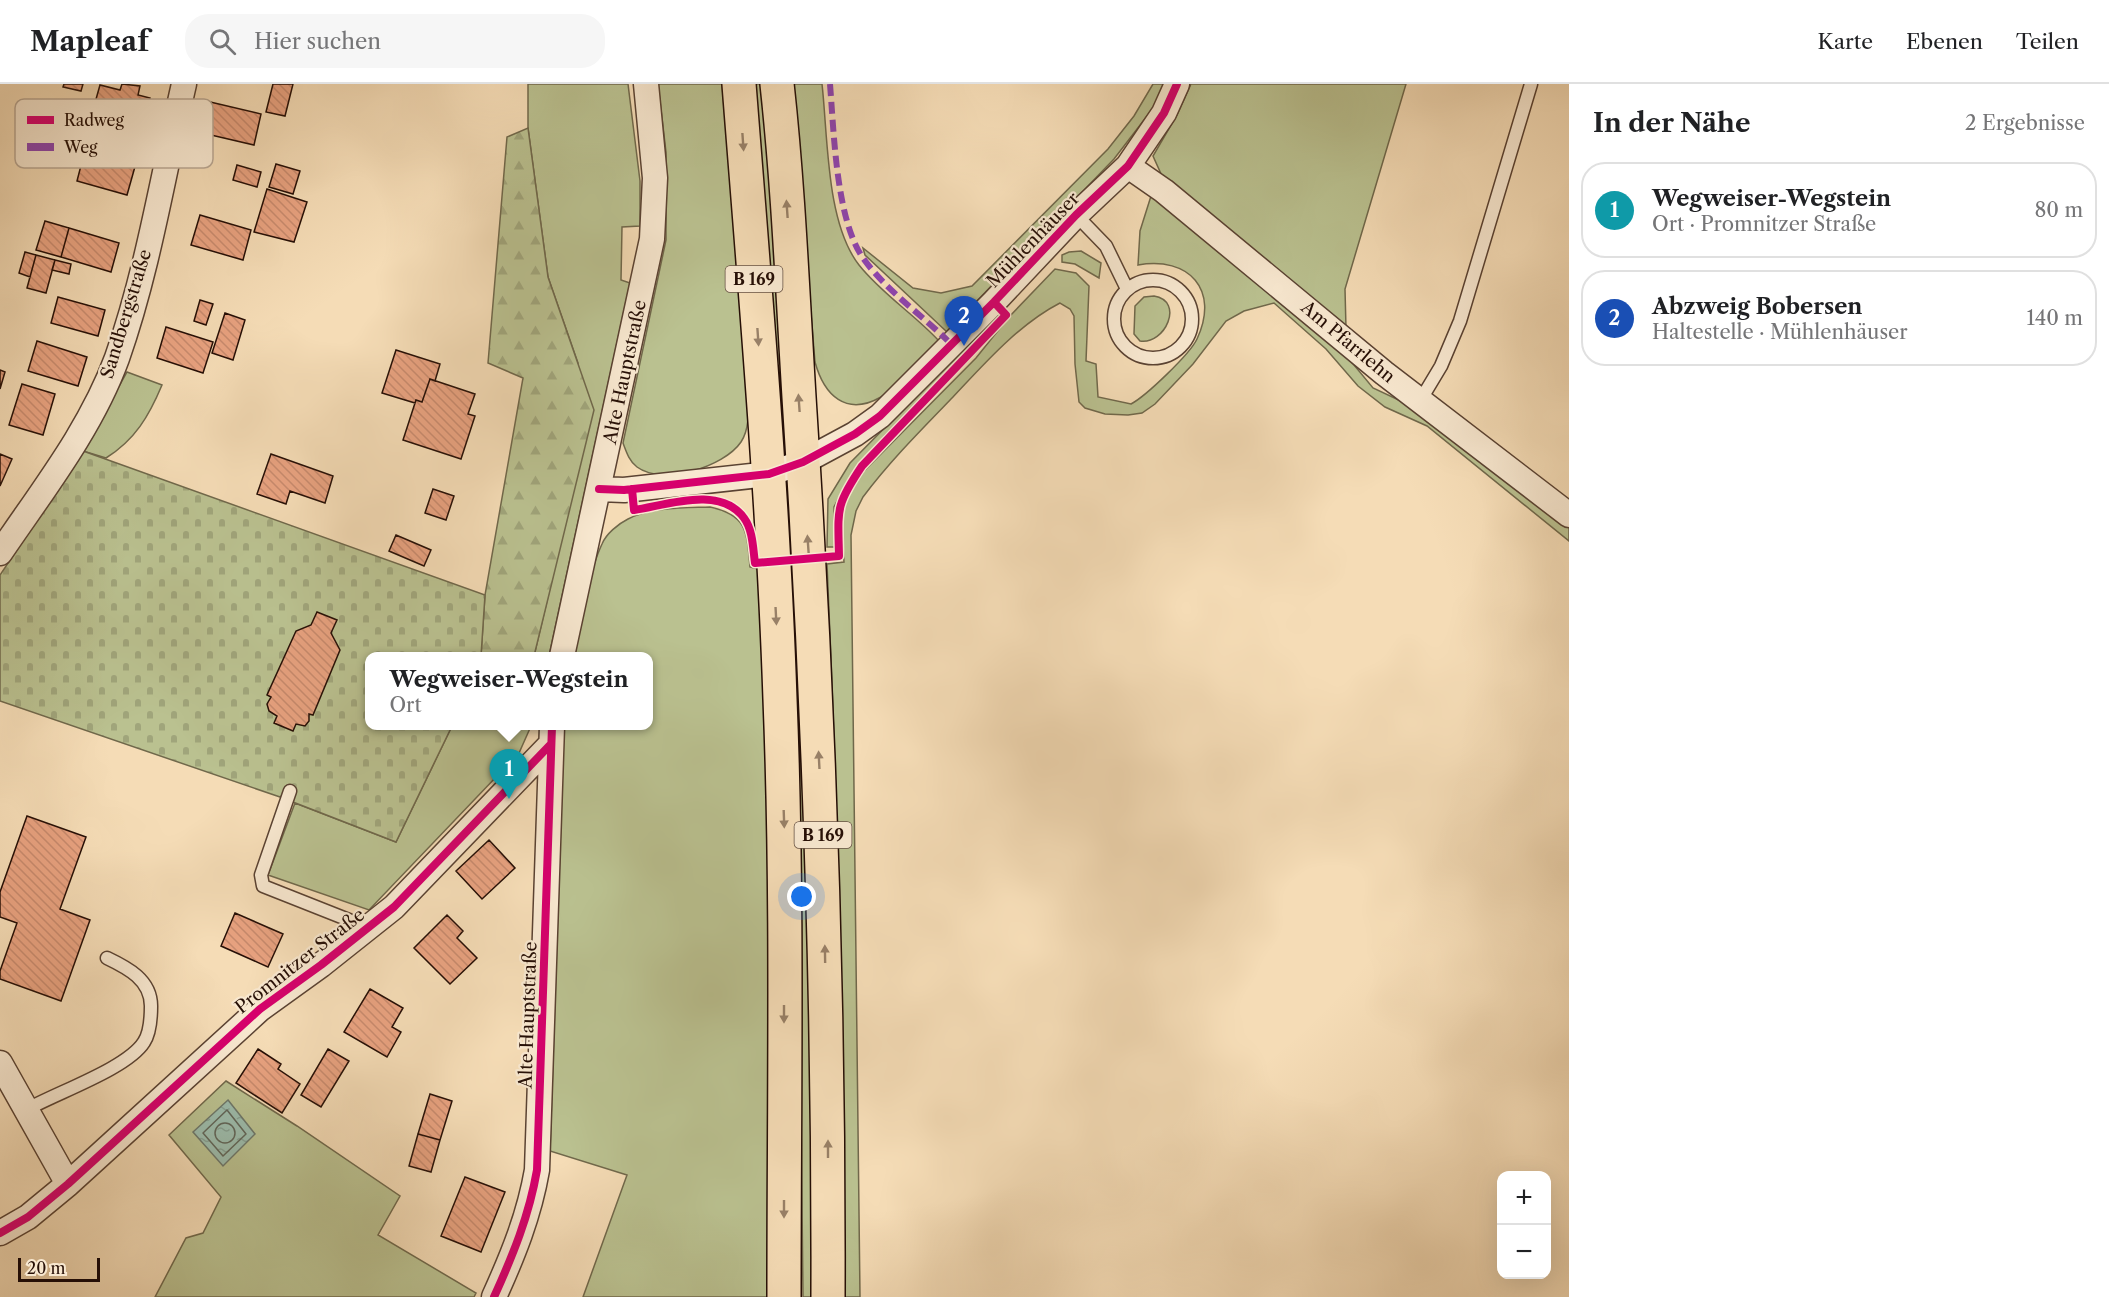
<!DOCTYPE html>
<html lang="de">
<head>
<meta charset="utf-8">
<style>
  body { margin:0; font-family:"Libre Caslon Text",serif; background:#f6f6f6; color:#202124 }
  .controls { position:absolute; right:18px; bottom:18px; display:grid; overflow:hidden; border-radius:12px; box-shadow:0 6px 24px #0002 }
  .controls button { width:54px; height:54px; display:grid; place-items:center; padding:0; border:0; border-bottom:2px solid #e0e0e0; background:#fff; color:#202124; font:30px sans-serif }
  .scale { position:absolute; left:18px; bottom:15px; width:82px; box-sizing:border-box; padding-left:6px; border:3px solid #260f06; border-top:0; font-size:16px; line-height:21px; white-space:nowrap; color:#260f06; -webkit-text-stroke:4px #f8e8d0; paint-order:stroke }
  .you { position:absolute; left:802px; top:813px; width:21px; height:21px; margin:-15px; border:4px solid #fff; border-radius:50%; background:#1a73e8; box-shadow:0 0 0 9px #1a73e833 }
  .badge { display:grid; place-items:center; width:39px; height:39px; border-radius:50%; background:#b45309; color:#fff; font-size:20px; font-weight:700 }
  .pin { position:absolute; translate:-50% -50px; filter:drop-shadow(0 2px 3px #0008) }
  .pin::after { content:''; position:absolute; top:32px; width:21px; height:18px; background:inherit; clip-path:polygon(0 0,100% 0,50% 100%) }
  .popup { position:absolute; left:365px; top:568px; width:288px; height:78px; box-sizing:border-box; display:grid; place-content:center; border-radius:12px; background:#fff; filter:drop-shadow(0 2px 4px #0005); font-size:20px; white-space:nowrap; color:#757577 }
  .popup b { font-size:22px; color:#202124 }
  .popup::after { content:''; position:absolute; left:50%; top:100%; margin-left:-12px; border:12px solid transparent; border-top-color:#fff }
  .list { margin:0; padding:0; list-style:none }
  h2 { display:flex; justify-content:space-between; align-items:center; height:78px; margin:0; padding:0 24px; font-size:26px }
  h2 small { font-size:20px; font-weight:400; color:#757577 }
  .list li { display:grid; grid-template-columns:39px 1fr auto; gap:18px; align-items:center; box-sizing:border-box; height:96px; margin:0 12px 12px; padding:0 12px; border:2px solid #e0e0e0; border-radius:24px }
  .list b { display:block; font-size:22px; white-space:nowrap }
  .list p { margin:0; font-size:20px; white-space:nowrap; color:#757577 }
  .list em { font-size:20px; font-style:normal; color:#757577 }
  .icon { flex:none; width:33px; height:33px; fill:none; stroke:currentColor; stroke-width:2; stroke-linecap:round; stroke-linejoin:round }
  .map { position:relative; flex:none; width:1569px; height:1213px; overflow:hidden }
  header { display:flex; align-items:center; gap:36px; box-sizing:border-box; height:84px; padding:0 30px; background:#fff; border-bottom:2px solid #e0e0e0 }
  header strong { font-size:28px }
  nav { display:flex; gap:33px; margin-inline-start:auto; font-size:21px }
  .search { width:420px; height:54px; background:#f6f6f6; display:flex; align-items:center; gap:15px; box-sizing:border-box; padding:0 21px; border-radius:24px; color:#757577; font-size:22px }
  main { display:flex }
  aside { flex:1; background:#fff }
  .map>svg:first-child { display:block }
  .grass { fill:#bac190; stroke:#70684b; stroke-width:1.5 }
  .forest { fill:url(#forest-firs); stroke:#70684b; stroke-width:1.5 }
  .cemetery { fill:url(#cemetery-stones); stroke:#70684b; stroke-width:1.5 }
  .water { fill:url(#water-ripples); stroke:#6d776a; stroke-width:1.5 }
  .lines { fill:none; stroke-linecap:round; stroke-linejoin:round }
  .shore { stroke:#616659; stroke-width:1.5 }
  .building { fill:url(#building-back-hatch); stroke:#260f06; stroke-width:1.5 }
  .lane-casing { stroke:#5a4232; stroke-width:15 }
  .street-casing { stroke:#5a4232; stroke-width:27 }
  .primary-casing { stroke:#260f06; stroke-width:36 }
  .lane { stroke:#f8e8d0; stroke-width:12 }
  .street { stroke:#f8e8d0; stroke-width:24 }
  .primary { stroke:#f5dcb6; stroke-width:33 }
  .quiet { stroke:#8e44ad; stroke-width:6; stroke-dasharray:12 6; stroke-linecap:butt }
  .cycleway-casing { stroke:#f8e8d0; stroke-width:11 }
  .cycleway { stroke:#d6006c; stroke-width:8 }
  .oneway { fill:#988067 }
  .labels { text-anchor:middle; stroke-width:4.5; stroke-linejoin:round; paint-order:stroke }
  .shield { fill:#f8e8d0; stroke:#655043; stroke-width:1.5 }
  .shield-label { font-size:16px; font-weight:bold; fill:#260f06 }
  .street-label { font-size:18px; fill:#260f06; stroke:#f8e8d0 }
  .key { fill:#f8e8d0; stroke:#b9a793; stroke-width:1.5 }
  .key-label { font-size:16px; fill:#260f06 }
</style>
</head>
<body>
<header>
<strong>Mapleaf</strong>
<div class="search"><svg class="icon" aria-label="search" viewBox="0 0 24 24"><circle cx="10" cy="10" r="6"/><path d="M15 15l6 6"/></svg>Hier suchen</div>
<nav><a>Karte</a><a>Ebenen</a><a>Teilen</a></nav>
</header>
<main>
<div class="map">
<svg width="1569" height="1213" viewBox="0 0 1569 1213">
  <defs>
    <pattern id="forest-firs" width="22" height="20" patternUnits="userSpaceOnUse" patternTransform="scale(1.5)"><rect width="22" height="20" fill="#bac190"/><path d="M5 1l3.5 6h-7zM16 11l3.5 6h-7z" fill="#a0a57b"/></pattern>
    <pattern id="cemetery-stones" width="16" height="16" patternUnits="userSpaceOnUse" patternTransform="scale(1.5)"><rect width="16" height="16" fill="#bac190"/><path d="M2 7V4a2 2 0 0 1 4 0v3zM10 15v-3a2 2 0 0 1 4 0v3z" fill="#a0a57b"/></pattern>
    <pattern id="water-ripples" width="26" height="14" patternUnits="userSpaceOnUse" patternTransform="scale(1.5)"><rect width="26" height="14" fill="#9cbcac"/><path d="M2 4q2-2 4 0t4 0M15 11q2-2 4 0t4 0" fill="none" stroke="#86a092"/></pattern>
    <pattern id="building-back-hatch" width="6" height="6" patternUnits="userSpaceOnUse" patternTransform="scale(1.5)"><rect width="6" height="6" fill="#e8a280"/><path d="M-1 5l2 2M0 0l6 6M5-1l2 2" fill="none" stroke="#c78a6d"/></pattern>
  </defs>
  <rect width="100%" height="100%" fill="#f5dcb6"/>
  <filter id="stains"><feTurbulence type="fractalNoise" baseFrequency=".00333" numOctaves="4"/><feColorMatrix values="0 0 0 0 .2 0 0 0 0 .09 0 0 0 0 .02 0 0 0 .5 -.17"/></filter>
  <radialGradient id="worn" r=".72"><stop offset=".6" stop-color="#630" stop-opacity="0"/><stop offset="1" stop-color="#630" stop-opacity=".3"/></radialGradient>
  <path class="grass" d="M528,0h100l12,97v45l-18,1 -1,53 9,3 -81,373h-15l20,-85 24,-208 -30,-86 -20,-149z
    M658,0h64l26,303c0,18 3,40 -7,55 -17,25 -78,44 -104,25 -8,-6 -11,-16 -14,-24l43,-203v-88z
    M754,0h8l23,299 -9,2z
    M792,0h30c6,53 4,139 37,181 23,29 55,49 80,76 -14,13 -43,47 -58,56 -35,20 -57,-2 -66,-35z
    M1153,0h12l-11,23 -40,52 -167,173 -82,-77 -2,-7 50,40 28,5 31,-7 136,-137 26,-33z
    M1191,0h215l-61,205 1,39 -184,-152 -9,-20 24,-41z
    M1151,112l184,146 38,46 49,23 147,116v14l-142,-115 -42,-19 -27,-21 -32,-37 -52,-46 -30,8 -18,10 -33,43 -38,40 -13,9 -14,2 -23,-1 -20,-6 -6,-6 -4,-38 -1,-48 -4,-7 -10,-6c-41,21 -76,61 -107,94 -31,32 -63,64 -90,100l-7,14 -5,24 9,762h-15c-1,-245 -7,-489 -18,-733l17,-2 -3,-46 7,-20 16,-25 112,-113 33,-41 46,-48 21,4 13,13 -3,75 10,3 2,33 33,7c15,-8 59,-50 66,-65 23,-49 -8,-83 -59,-74l2,-34z
    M1081,167l20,12 -2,15 -24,-14 -13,-2v-7l7,-3z
    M1154,212c31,5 11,49 -14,45l-6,-7 1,-28 9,-9z
    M992,235l3,3 -110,113 -37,45 -14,27 1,40h-8l1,-48 22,-36z
    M127,288l35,13c-13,31 -27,55 -56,73l-23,-7z
    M710,423c38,8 37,26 40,60l8,2 5,75 11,447 -1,206h-190l44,-122 -77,-24 14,-425h84v-70h-75c5,-30 16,-84 29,-112 4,-10 16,-20 26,-25 23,-12 56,-11 82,-12z
    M796,481l17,524 -1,208h-9l-5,-469 -10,-261z
    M452,642h79l-12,27 -150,157 -101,-35 27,-72 101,39z
    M226,997l71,45 103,70 -22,39 98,58 -2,4h-319l31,-59 17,-5 18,-36 -52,-62z"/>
  <path class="forest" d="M528,44l20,149 46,133 -60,246h-53l4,-61 38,-217 -35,-15 19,-226z"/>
  <path class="cemetery" d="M83,367l402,144 -4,61h-111v70h82l-56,116 -116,-45 -280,-96v-126z"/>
  <path class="water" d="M228,1016l27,34 -32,32 -30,-34z"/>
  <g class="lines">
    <path class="shore" d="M227,1026l19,24 -23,22 -20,-23z
      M215 1049a10 10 0 1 1 20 0a10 10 0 1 1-20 0Z"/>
  </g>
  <path class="building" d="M64,0h19l-2,7 -18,-4z
    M122,0l18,2 -2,9 12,3 -8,33 -51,-14 9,-32 20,5z
    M273,0h20l-8,32 -19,-4z
    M206,17l55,13 -7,31 -56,-13z
    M61,31l19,6 -8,30 -20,-6z
    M85,66l20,5 1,-4 14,4 -1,4 17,4 -9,32 -50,-14z
    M276,80l24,7 -7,23 -24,-7z
    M237,81l24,7 -4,15 -24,-7z
    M267,105l40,13 -13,40 -40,-10z
    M200,131l51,15 -8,30 -52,-15z
    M45,137l24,7 -8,29 -25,-7z
    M69,144l50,15 -8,29 -50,-15z
    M25,168l11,3 -6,22 -11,-4z
    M36,171l19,5 -9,33 -19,-5z
    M55,176l16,4 -2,10 -17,-4z
    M58,213l47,13 -7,26 -47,-13z
    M200,216l13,4 -7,21 -12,-4z
    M225,229l20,7 -12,40 -21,-7z
    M166,243l47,15 -10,31 -46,-15z
    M37,257l50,16 -9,29 -50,-15z
    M396,266l44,14 -5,17 -5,-2 -8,23 -6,-2 -1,3 -33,-10z
    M0,286l5,2 -5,17z
    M430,295l45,15 -7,20 7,2 -14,43 -58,-19 13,-40 6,2z
    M22,300l33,10 -12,41 -34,-10z
    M0,370l12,5 -12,27z
    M271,370l62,22 -8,27 -35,-12 -4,13 -29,-10z
    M433,405l21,7 -8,24 -21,-7z
    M396,451l35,15 -7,16 -35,-15z
    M317,528l20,8 -6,13 9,17 -27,65 -4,-1v7l-4,5 -9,-2 -3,7 -19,-8 3,-7 -8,-5 -2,-7 4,-7 -4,-2 29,-64 15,-6z
    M27,732l59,21 -26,72 30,11 -29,81 -61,-22v-8l17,-48 -17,-6v-25z
    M489,756l26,28 -33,31 -26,-28z
    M235,829l48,21 -15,33 -47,-21z
    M447,831l16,16 -6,7 20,20 -27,26 -36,-36z
    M370,905l33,19 -11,19 9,5 -14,25 -43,-25z
    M258,965l23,15 -3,5 22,15 -18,29 -46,-30z
    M328,965l21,12 -28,46 -20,-12z
    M430,1010l22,7 -12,39 -22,-6z
    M418,1050l22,6 -9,32 -22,-6z
    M465,1093l40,15 -24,60 -40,-16z"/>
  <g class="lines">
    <defs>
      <path id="lane" d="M1076,131l30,31 21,43
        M1114 235a39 39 0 1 1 78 0a39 39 0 1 1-78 0Z
        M1420,317l21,-35 19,-45 71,-237
        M290,707l-29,84 2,11 86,34 15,12
        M24,1027c31,-18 103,-42 120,-69 6,-9 7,-26 7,-36 0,-26 -23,-38 -44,-48"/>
      <path id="street" d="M1128,82l36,25 220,182 185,142
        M599,405l25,1 145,-16 34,-12 52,-28 25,-18 114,-114 82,-87 52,-49 36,-53 13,-29
        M0,469c42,-62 91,-124 117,-195 31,-88 46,-183 67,-274
        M562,572l90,-417 3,-61 -9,-94
        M0,979l68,121
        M0,1149l28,-16 40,-33 192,-175 61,-44 73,-58 156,-162
        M494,1213c19,-42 35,-81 43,-127l15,-444"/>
      <path id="primary" d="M739,0c16,205 34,410 41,615 8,199 4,399 4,598
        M777,0c12,109 16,219 23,329 19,294 29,589 28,884"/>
    </defs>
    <use href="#lane" class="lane-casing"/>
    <use href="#street" class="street-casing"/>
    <use href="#primary" class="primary-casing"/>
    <use href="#lane" class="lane"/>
    <use href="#street" class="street"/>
    <use href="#primary" class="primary"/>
    <path class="quiet" d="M830,0c4,49 6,135 33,174 24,34 61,58 89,87"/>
    <defs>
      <path id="cycleway" d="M599,405l25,1 145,-16 34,-12 52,-28 25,-18 114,-114 82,-87 52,-49 36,-53 13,-29
        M632,405l2,21c33,-5 86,-25 110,8 9,12 9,31 11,45l84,-7c-1,-47 -4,-50 23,-90l144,-151 -12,-13
        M0,1149l28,-16 40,-33 192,-175 61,-44 73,-58 156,-162
        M494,1213c19,-42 35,-81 43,-127l15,-444"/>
    </defs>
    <use href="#cycleway" class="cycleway-casing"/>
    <use href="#cycleway" class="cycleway"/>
  </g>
  <defs><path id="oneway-solid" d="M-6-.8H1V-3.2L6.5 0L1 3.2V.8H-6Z" transform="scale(1.5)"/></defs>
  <g class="oneway">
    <use href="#oneway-solid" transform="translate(743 58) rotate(86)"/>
    <use href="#oneway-solid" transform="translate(787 125) rotate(-94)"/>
    <use href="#oneway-solid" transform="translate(758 253) rotate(86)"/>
    <use href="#oneway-solid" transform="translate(799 319) rotate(-94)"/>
    <use href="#oneway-solid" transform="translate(808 460) rotate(-94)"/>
    <use href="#oneway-solid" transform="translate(776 532) rotate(87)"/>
    <use href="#oneway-solid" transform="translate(819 676) rotate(-93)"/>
    <use href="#oneway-solid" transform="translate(784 735) rotate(88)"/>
    <use href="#oneway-solid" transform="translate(825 870) rotate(-91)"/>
    <use href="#oneway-solid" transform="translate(784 930) rotate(90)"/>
    <use href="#oneway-solid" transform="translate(828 1065) rotate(-90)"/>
    <use href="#oneway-solid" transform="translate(784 1125) rotate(90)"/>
  </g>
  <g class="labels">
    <g class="shield">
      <rect x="725.5" y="182" width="57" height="26" rx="4.5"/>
      <rect x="794.5" y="738" width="57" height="26" rx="4.5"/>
    </g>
    <g class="shield-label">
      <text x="754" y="201">B 169</text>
      <text x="823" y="757">B 169</text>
    </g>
    <g class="street-label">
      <text transform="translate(1033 156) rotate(-46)" y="6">Mühlenhäuser</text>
      <text transform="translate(126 230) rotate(-73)" y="6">Sandbergstraße</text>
      <text transform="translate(1348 258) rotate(40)" y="6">Am Pfarrlehn</text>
      <text transform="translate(625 288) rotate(-78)" y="6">Alte Hauptstraße</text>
      <text transform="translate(300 877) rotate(-38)" y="6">Promnitzer Straße</text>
      <text transform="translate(528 931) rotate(-88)" y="6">Alte Hauptstraße</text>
    </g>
  </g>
  <rect x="15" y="15" width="198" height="69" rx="9" class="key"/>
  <rect x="27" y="32" width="27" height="8" fill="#d6006c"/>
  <rect x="27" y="59" width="27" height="8" fill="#8e44ad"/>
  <g class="key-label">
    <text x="64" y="42">Radweg</text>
    <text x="64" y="69">Weg</text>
  </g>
  <rect width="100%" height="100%" filter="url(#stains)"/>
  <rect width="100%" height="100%" fill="url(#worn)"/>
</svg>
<div class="controls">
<button>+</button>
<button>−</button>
</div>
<div class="scale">20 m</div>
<div class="you"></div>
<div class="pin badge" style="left:509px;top:715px;background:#0f9aa8">1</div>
<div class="popup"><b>Wegweiser-Wegstein</b>Ort</div>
<div class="pin badge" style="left:964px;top:262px;background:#1a4fb4">2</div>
</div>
<aside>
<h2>In der Nähe<small>2 Ergebnisse</small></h2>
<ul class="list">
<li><span class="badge" style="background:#0f9aa8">1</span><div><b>Wegweiser-Wegstein</b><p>Ort · Promnitzer Straße</p></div><em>80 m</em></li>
<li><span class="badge" style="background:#1a4fb4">2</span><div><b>Abzweig Bobersen</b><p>Haltestelle · Mühlenhäuser</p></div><em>140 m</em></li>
</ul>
</aside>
</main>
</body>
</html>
